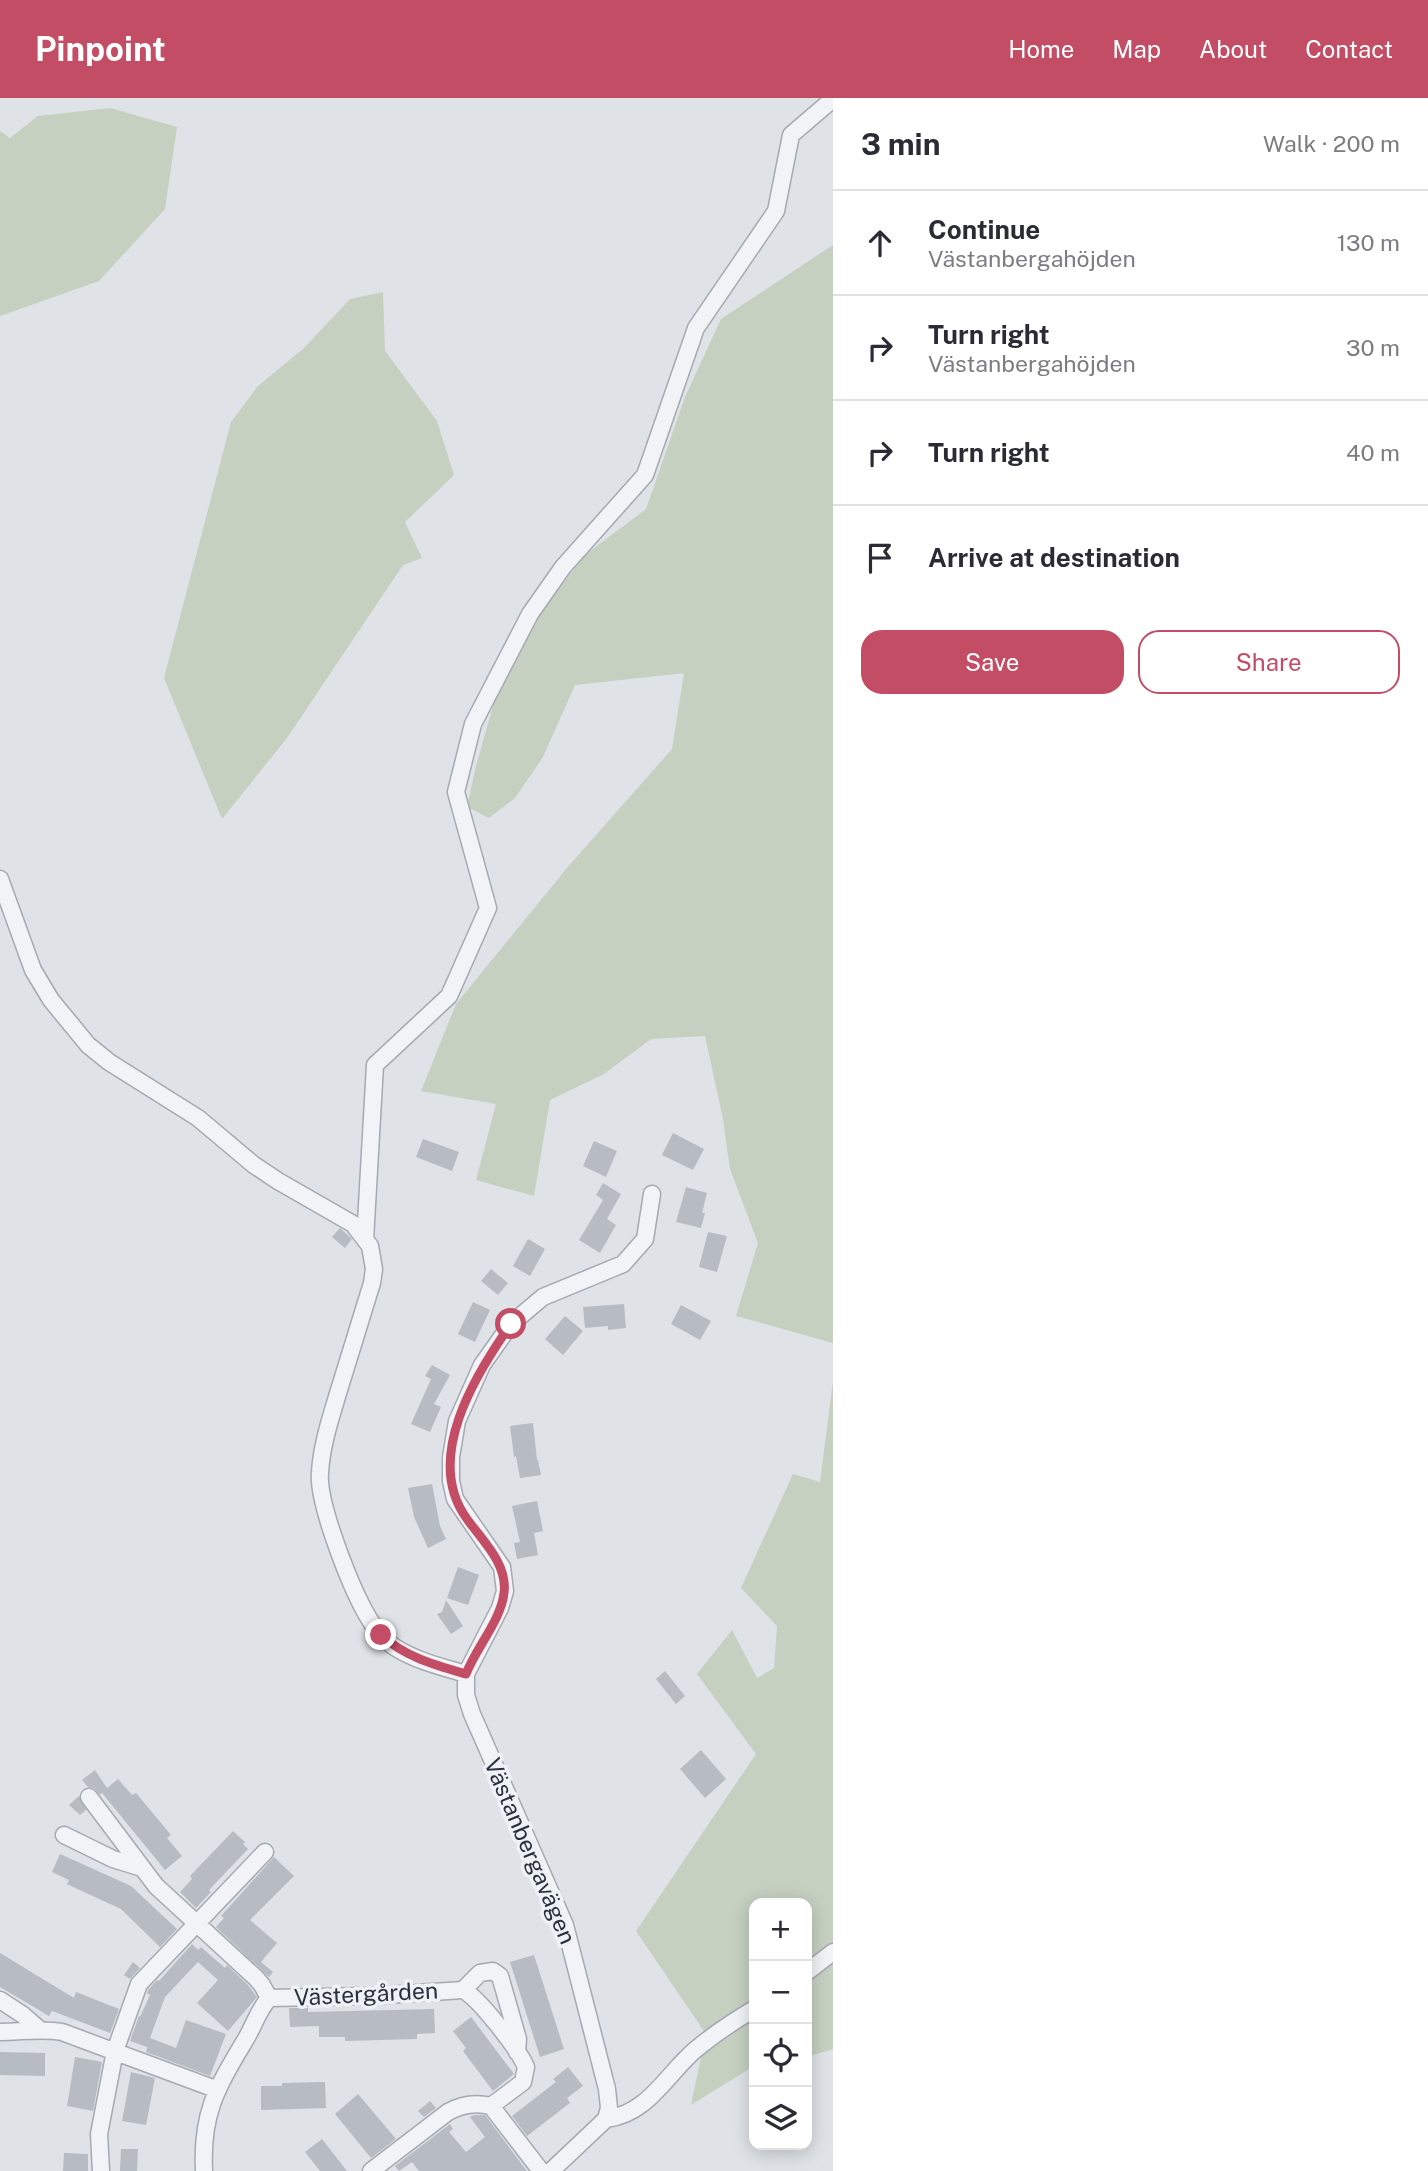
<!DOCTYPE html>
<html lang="en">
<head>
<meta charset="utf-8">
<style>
  body { margin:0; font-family:"Public Sans",sans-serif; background:#f2f2f3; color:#2b2b33 }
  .controls { position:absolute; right:21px; bottom:21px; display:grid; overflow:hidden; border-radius:14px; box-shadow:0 4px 18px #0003 }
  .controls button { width:63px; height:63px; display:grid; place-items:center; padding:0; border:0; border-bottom:2px solid #e1e1e2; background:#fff; color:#2b2b33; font:35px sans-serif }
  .stop { position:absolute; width:21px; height:21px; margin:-16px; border:5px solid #c34d65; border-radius:50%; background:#fff }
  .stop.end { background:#c34d65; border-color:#fff; box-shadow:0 2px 7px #0008 }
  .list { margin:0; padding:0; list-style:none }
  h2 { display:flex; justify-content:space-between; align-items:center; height:91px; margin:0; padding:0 28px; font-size:30px }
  h2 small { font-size:23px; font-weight:400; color:#7c7c81 }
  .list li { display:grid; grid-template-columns:46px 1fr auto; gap:21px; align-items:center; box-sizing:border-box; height:105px; padding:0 28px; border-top:2px solid #e1e1e2 }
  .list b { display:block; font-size:26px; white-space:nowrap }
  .list p { margin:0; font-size:23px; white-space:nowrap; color:#7c7c81 }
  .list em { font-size:23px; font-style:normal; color:#7c7c81 }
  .actions { display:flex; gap:14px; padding:21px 28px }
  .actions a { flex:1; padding:16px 0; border:2px solid #c34d65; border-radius:21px; text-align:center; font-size:24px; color:#c34d65 }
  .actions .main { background:#c34d65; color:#fff }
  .icon { flex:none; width:38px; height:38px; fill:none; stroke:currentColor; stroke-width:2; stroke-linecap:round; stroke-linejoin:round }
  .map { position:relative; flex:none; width:833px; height:2073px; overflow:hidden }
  header { display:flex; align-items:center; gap:42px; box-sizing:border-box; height:98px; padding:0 35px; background:#c34d65; color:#fff }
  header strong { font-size:33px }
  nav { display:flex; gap:38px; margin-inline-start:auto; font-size:24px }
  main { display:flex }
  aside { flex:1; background:#fff }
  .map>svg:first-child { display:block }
  .green { fill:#c5d0c1 }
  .building { fill:#b7bcc3 }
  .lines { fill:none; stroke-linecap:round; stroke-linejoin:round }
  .minor-casing { stroke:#a5a9b1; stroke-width:19 }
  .minor { stroke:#f1f3f6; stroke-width:16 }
  .route { stroke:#c34d65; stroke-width:9 }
  .labels { text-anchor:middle; stroke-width:7; stroke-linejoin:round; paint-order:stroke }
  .street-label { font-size:23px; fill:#29313d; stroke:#eef1f5 }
</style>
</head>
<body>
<header>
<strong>Pinpoint</strong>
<nav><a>Home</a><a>Map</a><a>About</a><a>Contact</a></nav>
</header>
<main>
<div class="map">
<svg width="833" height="2073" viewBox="0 0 833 2073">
  <rect width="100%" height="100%" fill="#dfe2e7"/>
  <path class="green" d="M110,10l67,19 -12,82 -66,72 -99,35v-185l10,7 28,-22z
    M833,147v1098l-97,-27 22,-73 -28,-74 -7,-50 -18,-83 -54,3 -47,35 -54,26 -16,96 -58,-16 20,-76 -75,-13 35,-87 111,-136 105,-119 12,-76 -109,12 -32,72 -28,41 -26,20 -22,-11 9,-41 21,-74 29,-60 59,-77 61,-46 39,-112 36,-78z
    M383,194l2,59 52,70 17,54 -49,47 17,36 -19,7 -116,173 -65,81 -58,-141 67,-256 27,-36 46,-38 46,-49z
    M833,1283v668l-26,8v-154h-53v163l-63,39 15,-71 -70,-103 120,-177 -59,-80 35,-44 25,48 17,-10 3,-42 -36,-38 52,-114 27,8z"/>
  <path class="building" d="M673,1035l31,16 -11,21 -31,-15z
    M423,1041l36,13 -7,19 -36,-14z
    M594,1043l23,10 -11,26 -23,-11z
    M603,1085l18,11 -14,25 9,6 -16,28 -21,-13 24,-40 -7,-5z
    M686,1089l21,6 -5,20h3l-4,15 -25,-6z
    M340,1130l12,11 -7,9 -13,-11z
    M708,1134l19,4 -10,36 -18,-5z
    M528,1141l17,10 -15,27 -17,-10z
    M491,1171l17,14 -10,12 -17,-14z
    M473,1204l17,8 -15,32 -17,-8z
    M624,1206l2,24 -18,2v-4l-23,2 -2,-21z
    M681,1207l30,16 -11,19 -29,-16z
    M565,1218l18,15 -20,24 -18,-16z
    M432,1267l18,10 -16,29 7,3 -11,25 -19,-8 20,-45 -6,-3z
    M533,1325l4,37h1l3,15 -21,3 -4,-22 -2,1 -4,-31z
    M432,1386l8,42 6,13 -18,9 -14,-31 -6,-29z
    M537,1403l6,30 -9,2 4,22 -21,4 -3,-16 6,-1 -8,-36z
    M458,1469l21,8 -11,30 -21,-7z
    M446,1502l17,26 -12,8 -14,-20 5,-2z
    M665,1573l20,25 -9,8 -20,-25z
    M701,1652l25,29 -21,19 -25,-29z
    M95,1672l12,18 11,-9 14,16 4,-2 35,42 -4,3 15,18 -17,14 -63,-77 -2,2 -6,-7 -6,-1 -6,-7z
    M79,1698l7,14 -6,5 -11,-10z
    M233,1733l12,11 -2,2 5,5 -39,41 2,2 -15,16 -16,-16 12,-13 -2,-3z
    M60,1756l71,32 46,43 -17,18 -39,-38 -48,-22 -6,-3 2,-4 -17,-8z
    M274,1759l20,19 -44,44 27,23 -16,19 12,10 -4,5 -53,-50 8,-9 -3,-2z
    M192,1846l6,6 3,-3 24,21 2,-3 21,20 9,12 -29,34 -31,-28 21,-23 -20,-18 -33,35 -15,41 26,10 10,-28 40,14 -16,42 -64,-24 2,-8 -1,3 -17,-6 9,-25 1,1 10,-22 -3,-2 1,-3 9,-10 2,1z
    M0,1855l74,45 2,-6 43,17 -9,24 -58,-22 -3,5 -49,-29z
    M534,1857l30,94 -24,8 -30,-95z
    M133,1864l7,6 -10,11 -6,-4z
    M289,1910h19v4l126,-3 1,24 -18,1v5l-72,2v-4h-26v-11l-29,1z
    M471,1919l43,57 -21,17 -30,-40 3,-3 -13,-17z
    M0,1954l45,1v23l-45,-1z
    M75,1959l27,5 -9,49 -26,-5z
    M568,1969l15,19 -16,12 3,5 -43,33 -15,-20 44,-34 -3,-3z
    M131,1974l24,6 -9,47 -24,-4z
    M325,1984l1,26 -65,2v-24h21v-3z
    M358,1996l38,45 -25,19 -36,-44z
    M430,2003l6,7 -12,9 -6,-6z
    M474,2017h11l42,56h-108l-7,-9 -13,9 -4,-5 55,-42 3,5 -4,3 17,20 19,-15 -15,-20z
    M322,2041l25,32h-27l-15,-19z
    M121,2051h17l-1,22h-17z
    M64,2055l24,1v17h-25z"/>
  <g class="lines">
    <defs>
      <path id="minor" d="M0,781l33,91 18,30 37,45 21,17 89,56 56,47 24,16 75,43 17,22 4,23 -2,14c-11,35 -22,71 -33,107 -8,27 -17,53 -19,82 -3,31 31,116 48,145 6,11 17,24 28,31 21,13 46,19 70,26
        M365,1142l10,-175 74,-69 39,-88 -32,-116 17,-68 57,-110 33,-47 82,-92 51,-147 80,-117 15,-76 42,-36
        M89,1699l67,89 100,92 6,7 7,13 102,-2 92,-6 17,-17 13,-2 7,5 18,63 -1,13
        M64,1737l49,24 26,8
        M807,1874l26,-20
        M463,1892c16,8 56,60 63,77l-3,15 -32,24
        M0,1902l23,15 16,14
        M0,1934c21,0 41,-4 62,0l156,58
        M606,2021c42,-5 60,-44 89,-69 18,-15 39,-29 59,-41
        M101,2073l-2,-37 16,-83 24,-67 126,-132
        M204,2073c-3,-60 14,-85 43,-134 8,-14 11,-26 22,-39
        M371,2073l77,-59c14,-8 27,-10 43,-6l50,65
        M551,2073l55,-52 3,-11 -2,-19 -42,-164 -93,-211 -6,-19v-21l34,-66 5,-17 -3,-24 -47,-68 -4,-18v-24l6,-36 25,-56 29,-41 32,-27 80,-33 22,-25 7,-45"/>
    </defs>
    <use href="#minor" class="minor-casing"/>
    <use href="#minor" class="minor"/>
  </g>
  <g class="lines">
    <path class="route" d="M381,1537c24,22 54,30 85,39 10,-26 35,-54 38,-81 4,-29 -22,-53 -37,-74 -44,-60 8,-144 44,-195"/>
  </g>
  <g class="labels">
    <g class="street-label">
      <text transform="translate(530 1753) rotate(67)" y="8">Västanbergavägen</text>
      <text transform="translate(366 1896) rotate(-3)" y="8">Västergården</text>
    </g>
  </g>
</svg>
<div class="controls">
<button>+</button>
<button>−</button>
<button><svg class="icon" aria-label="locate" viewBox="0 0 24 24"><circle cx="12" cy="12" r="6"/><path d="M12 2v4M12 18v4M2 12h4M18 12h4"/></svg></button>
<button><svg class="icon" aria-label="layers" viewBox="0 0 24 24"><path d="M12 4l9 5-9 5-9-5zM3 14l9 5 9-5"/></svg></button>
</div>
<div class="stop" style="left:511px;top:1226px"></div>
<div class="stop end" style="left:381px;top:1537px"></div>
</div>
<aside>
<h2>3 min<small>Walk · 200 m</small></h2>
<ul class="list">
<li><svg class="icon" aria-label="ahead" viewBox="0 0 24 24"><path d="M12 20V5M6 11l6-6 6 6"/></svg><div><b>Continue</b><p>Västanbergahöjden</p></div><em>130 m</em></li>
<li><svg class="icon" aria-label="right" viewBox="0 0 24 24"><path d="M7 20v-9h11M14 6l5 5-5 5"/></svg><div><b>Turn right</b><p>Västanbergahöjden</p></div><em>30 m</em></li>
<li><svg class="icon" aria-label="right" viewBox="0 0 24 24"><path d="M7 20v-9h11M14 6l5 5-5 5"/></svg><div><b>Turn right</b></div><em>40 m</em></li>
<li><svg class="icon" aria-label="arrive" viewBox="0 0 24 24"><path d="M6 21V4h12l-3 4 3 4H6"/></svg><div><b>Arrive at destination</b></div></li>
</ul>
<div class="actions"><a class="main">Save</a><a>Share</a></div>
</aside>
</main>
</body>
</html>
